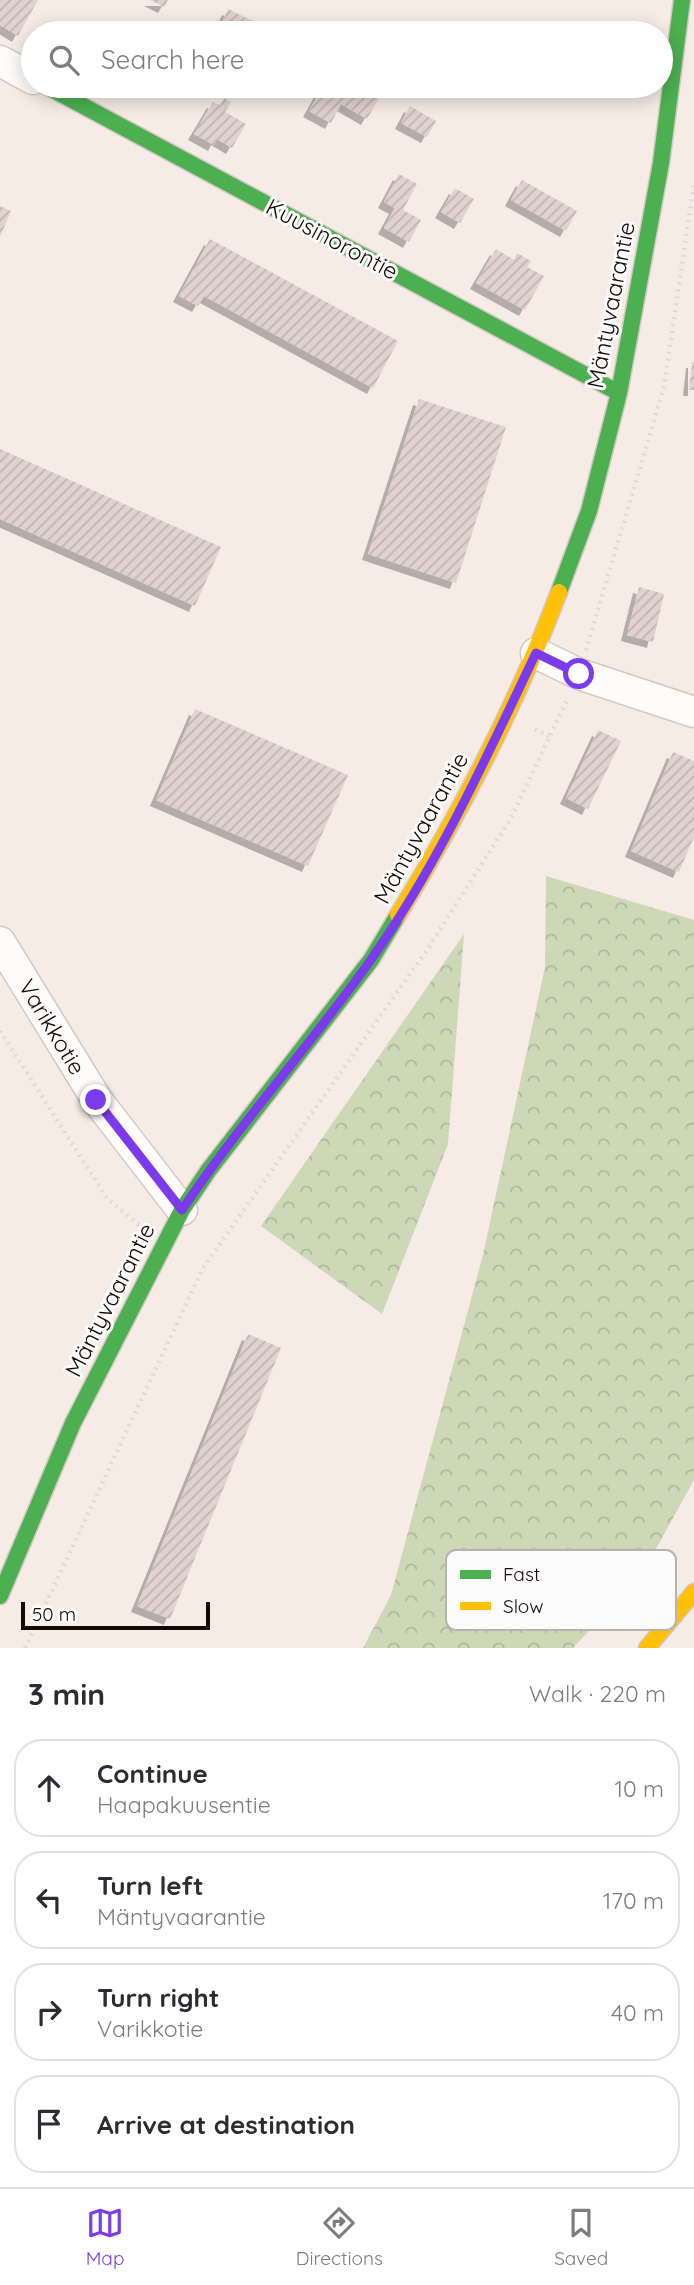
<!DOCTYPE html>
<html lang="en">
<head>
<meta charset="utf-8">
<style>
  body { margin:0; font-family:Quicksand,sans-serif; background:#f7f7f7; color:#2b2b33 }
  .scale { position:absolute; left:21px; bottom:18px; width:189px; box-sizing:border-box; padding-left:7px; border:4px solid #130804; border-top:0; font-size:19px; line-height:24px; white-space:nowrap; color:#130804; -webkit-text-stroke:5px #fbfbfb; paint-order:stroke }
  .stop { position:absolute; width:21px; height:21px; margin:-16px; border:5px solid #7c3aed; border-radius:50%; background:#fff }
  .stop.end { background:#7c3aed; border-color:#fff; box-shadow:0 2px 7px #0008 }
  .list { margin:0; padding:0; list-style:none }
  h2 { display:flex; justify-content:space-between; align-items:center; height:91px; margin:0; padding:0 28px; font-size:30px }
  h2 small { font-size:23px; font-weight:400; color:#7c7c81 }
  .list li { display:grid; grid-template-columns:46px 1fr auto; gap:21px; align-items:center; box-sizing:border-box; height:98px; margin:0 14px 14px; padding:0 14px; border:2px solid #e1e1e2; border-radius:28px }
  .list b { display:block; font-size:26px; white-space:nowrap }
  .list p { margin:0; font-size:23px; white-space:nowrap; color:#7c7c81 }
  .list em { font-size:23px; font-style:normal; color:#7c7c81 }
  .icon { flex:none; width:38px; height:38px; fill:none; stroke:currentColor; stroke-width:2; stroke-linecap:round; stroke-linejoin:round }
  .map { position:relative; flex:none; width:694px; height:1648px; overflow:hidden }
  .search { position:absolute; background:#fff; box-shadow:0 4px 18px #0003; left:21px; right:21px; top:21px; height:77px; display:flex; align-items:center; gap:18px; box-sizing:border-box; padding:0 24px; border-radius:38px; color:#7c7c81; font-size:26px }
  .sheet { height:539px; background:#fff }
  nav { display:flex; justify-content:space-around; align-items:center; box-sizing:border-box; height:98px; border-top:2px solid #e1e1e2; background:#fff; font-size:19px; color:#7c7c81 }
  nav a { display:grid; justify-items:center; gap:4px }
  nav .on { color:#7c3aed }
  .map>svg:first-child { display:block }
  .forest { fill:url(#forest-crowns) }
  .building { fill:url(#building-hatch); filter:url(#shadow) }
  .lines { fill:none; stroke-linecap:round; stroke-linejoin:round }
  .street-casing { stroke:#d3c8c2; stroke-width:33 }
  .fast-casing { stroke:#d3c8c2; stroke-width:19 }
  .slow-casing { stroke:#d3c8c2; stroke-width:19 }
  .path { stroke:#dddad8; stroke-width:4.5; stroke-dasharray:2 5; stroke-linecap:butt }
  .street { stroke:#fefcfb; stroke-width:30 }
  .fast { stroke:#4caf50; stroke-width:16 }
  .slow { stroke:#ffc107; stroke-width:16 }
  .route { stroke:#7c3aed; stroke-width:9 }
  .labels { text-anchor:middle; stroke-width:6; stroke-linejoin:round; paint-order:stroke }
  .street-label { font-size:23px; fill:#130804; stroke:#fbfbfb }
  .key { fill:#fbfbfb; stroke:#b5b2b1; stroke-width:2 }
  .key-label { font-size:19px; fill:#130804 }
</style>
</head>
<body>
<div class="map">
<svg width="694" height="1648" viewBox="0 0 694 1648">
  <defs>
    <pattern id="forest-crowns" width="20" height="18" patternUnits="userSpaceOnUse" patternTransform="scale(1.75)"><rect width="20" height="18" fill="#cdd8b7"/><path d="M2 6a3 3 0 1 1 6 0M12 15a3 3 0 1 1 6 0" fill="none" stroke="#afb89c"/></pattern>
    <pattern id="building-hatch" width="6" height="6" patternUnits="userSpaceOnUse" patternTransform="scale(1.75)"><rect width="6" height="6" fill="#e1d2cf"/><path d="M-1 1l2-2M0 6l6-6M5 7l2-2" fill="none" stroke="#c0b3b0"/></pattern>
    <filter id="shadow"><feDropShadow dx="-6" dy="6" stdDeviation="0" flood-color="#0004"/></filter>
  </defs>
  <rect width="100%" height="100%" fill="#f6ebe5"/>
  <path class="forest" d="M546,876l148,44v560l-52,94 -69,74h-210l28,-53 92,-340 62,-288z
    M464,934l-16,210 -66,170 -121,-88z"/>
  <path class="building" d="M0,0h38l-20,36 -18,-11z
    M150,0h18l-4,7z
    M228,9l31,15 -5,9h-14l-19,-9z
    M323,86h55l6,3 -17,30 -26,-15 -10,19 -22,-12z
    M224,98l7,4 -6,10 21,12 -14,24 -15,-9 -3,6 -20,-11 19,-32 7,4z
    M410,106l26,15 -9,16 -26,-14z
    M399,174l18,10 -14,26 18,10 -12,22 -25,-14 11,-20 -11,-6z
    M522,180l55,31 -11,20 -55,-31z
    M455,188l19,11 -14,24 -19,-11z
    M0,206l11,5 -11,26z
    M210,239l188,102 -25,47 -169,-92 -6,10 -19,-10z
    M496,249l18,11 3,-7 14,8 -4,6 17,9 -19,34 -49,-27z
    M692,362h2v28h-5z
    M419,399l87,28 -50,156 -88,-29z
    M0,449l221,98 -26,59 -195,-87z
    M639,587l25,7 -11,48 -26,-7z
    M195,709l153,66 -40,91 -152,-66z
    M598,730l23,11 -33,68 -22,-11z
    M673,752l21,9v76l-15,35 -48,-21z
    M248,1334l33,14 -111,271 -33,-13z"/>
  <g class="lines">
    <defs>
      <path id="street" d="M0,61l33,18
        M536,653l43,21 115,38
        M0,942l97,158 85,110"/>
      <path id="fast" d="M46,86l573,307
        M559,592l30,-81 30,-118 42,-230 21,-163
        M0,1596l73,-173 109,-213 26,-39 163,-211 27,-45"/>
      <path id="slow" d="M398,915c63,-103 118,-209 161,-323
        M647,1648l47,-56"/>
    </defs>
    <use href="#street" class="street-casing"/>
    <use href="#fast" class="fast-casing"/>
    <use href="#slow" class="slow-casing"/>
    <path class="path" d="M586,650l78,-263 30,-204
      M535,729l15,8
      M0,1031l107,167 32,27
      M25,1648l178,-380 226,-321 82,-129 57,-120"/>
    <use href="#street" class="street"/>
    <use href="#fast" class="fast"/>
    <use href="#slow" class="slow"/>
  </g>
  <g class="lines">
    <path class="route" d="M96,1100l86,110c58,-87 128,-164 188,-249 68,-96 116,-203 166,-308l43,21"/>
  </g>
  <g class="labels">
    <g class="street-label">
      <text transform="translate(332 239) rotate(28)" y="8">Kuusinorontie</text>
      <text transform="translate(611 305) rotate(-79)" y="8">Mäntyvaarantie</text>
      <text transform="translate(421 828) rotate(-61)" y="8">Mäntyvaarantie</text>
      <text transform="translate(52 1027) rotate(59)" y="8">Varikkotie</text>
      <text transform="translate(110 1300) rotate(-63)" y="8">Mäntyvaarantie</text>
    </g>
  </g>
  <rect x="446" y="1550" width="230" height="80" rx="10" class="key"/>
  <rect x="460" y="1570" width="31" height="9" fill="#4caf50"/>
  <rect x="460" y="1602" width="31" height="8" fill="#ffc107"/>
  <g class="key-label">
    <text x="503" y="1581">Fast</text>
    <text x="503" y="1613">Slow</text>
  </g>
</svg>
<div class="scale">50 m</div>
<div class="stop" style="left:579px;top:674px"></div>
<div class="stop end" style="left:96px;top:1100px"></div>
<div class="search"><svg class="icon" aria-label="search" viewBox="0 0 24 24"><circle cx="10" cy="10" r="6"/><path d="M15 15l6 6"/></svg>Search here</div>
</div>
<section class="sheet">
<h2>3 min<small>Walk · 220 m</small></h2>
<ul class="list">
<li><svg class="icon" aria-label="ahead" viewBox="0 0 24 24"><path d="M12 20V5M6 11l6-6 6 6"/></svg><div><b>Continue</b><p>Haapakuusentie</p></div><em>10 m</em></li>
<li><svg class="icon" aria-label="left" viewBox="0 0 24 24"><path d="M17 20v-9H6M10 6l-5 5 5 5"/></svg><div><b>Turn left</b><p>Mäntyvaarantie</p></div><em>170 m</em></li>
<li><svg class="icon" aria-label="right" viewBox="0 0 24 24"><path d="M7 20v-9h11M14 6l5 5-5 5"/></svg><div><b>Turn right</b><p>Varikkotie</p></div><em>40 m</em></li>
<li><svg class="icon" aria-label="arrive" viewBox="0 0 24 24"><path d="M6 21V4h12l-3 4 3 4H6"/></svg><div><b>Arrive at destination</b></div></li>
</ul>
</section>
<nav>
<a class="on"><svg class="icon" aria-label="map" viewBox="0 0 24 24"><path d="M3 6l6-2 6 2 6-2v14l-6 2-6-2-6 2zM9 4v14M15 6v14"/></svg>Map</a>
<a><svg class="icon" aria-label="directions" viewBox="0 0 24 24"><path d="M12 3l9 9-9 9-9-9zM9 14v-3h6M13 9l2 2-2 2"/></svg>Directions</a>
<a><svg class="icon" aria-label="saved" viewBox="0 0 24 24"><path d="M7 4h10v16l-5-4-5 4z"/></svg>Saved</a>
</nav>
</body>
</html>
